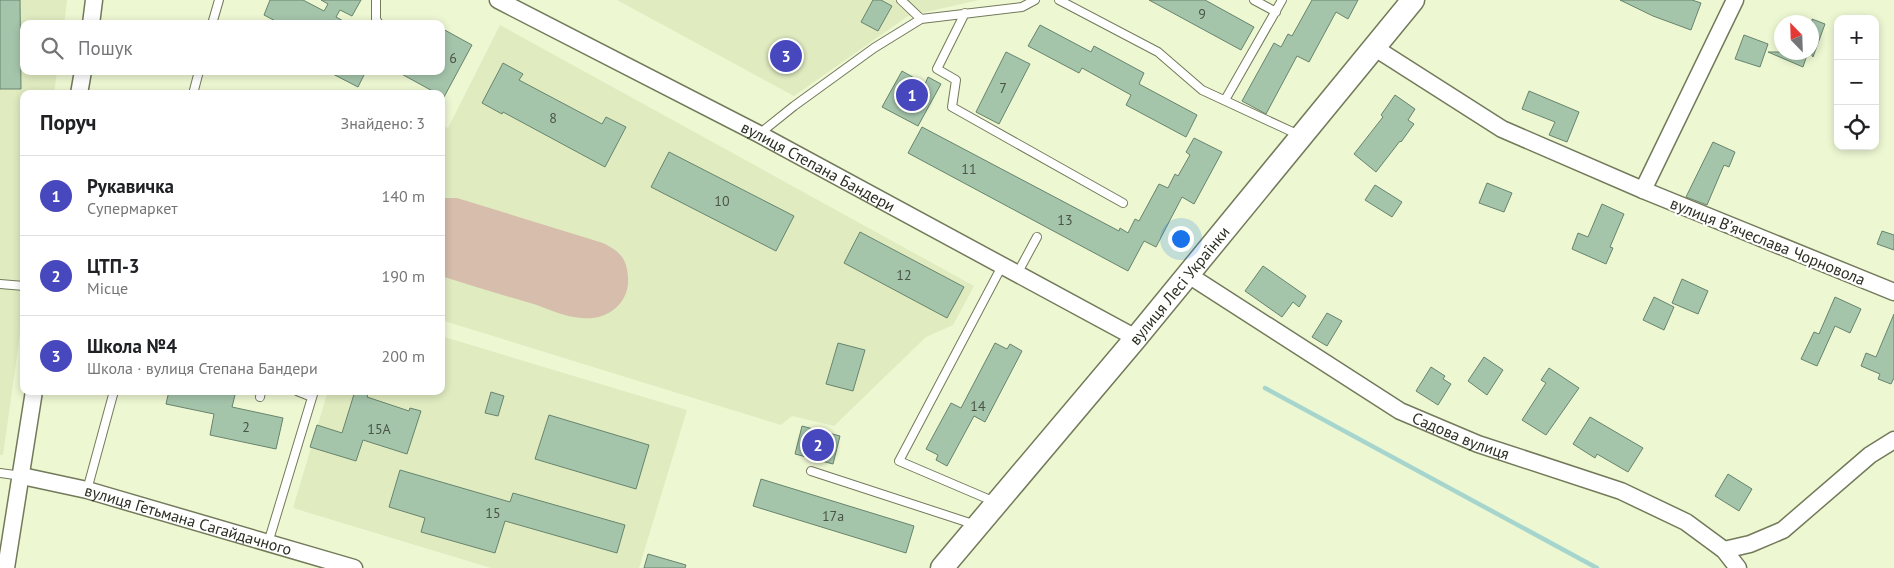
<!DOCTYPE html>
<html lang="uk">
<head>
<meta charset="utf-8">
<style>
  body { margin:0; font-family:"PT Sans",sans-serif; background:#f6f6f6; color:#202124 }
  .controls { position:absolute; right:15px; top:15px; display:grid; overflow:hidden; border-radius:10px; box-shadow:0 2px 8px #0003 }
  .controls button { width:45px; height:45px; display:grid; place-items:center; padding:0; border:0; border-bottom:1px solid #e0e0e0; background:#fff; color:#202124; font:25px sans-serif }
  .compass { position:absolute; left:1774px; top:15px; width:45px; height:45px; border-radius:50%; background:#fff; box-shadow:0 2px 8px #0003; rotate:337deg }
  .you { position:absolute; left:1180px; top:238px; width:18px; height:18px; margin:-12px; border:4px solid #fff; border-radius:50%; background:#1a73e8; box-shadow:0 0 0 8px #1a73e833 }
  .badge { display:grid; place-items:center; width:32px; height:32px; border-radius:50%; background:#4848be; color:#fff; font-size:16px; font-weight:700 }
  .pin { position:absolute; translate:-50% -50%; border:2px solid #fff; box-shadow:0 1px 5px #0006 }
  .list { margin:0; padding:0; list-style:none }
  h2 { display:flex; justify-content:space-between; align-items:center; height:65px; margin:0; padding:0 20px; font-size:21px }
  h2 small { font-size:16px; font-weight:400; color:#757577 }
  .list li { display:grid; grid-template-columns:32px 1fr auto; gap:15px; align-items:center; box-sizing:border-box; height:80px; padding:0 20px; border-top:1px solid #e0e0e0 }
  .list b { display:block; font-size:19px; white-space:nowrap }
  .list p { margin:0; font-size:16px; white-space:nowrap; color:#757577 }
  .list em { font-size:16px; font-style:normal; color:#757577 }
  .icon { flex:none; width:28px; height:28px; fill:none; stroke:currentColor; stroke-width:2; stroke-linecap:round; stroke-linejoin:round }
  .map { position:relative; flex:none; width:1894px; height:568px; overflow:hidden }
  .search { position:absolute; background:#fff; box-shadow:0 2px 8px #0003; left:20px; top:20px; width:425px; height:55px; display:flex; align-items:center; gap:12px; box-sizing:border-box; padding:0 18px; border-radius:10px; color:#757577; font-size:19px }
  .panel { position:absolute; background:#fff; box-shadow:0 2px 8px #0003; left:20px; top:90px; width:425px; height:305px; border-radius:10px }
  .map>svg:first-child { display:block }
  .built { fill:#e0ebc0 }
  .green { fill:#d6bdac }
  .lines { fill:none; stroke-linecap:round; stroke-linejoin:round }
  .stream { stroke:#a6d5cd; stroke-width:4.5 }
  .building { fill:#a5c5ab; stroke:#67846d }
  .lane-casing { stroke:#727a5a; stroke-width:10 }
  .street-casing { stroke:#727a5a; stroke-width:19 }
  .secondary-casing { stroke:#727a5a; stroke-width:25 }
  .lane { stroke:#fff; stroke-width:8 }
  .street { stroke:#fff; stroke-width:16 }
  .secondary { stroke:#fff; stroke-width:22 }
  .labels { text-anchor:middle; stroke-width:4.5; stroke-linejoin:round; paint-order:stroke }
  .number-label { font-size:14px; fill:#4a5444 }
  .street-label { font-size:16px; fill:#2b2e21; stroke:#fff }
</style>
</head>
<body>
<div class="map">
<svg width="1894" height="568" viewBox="0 0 1894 568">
  <rect width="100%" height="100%" fill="#edf7d2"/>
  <path class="built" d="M0,0h67l-3,24h-40v47h33l-3,23h-30v212l-21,149h-3z
    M617,0h362l-71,16 -114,80z
    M500,25l474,261 -21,39 -27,12 -92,89 -42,-10 -11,9 -340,-105v-195l7,3z
    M441,336l246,74 -48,158h-148l-198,-60 35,-117h113z"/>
  <path class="green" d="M441,198h16l146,45c16,8 24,15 25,34 2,27 -22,44 -47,41 -15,-1 -31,-8 -44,-13 -32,-9 -64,-19 -96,-29z"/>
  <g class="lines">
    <path class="stream" d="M1265,388l332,180"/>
  </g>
  <path class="building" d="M0,0h20l1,89h-21z
    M270,0h33l21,11 4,-7 -7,-4h40l-9,16 -12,-6 -4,7 13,7h-68l-17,-9z
    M873,0h8l11,6 -14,25 -17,-9z
    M1149,0h56l49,27 -13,23z
    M1312,0h46l-10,19 -12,-7 -27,50 -12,-6 -31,58 -24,-13 32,-58 7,4 7,-13 4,2z
    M1620,0h72l9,3 -10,27 -38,-14z
    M1812,19l13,5 -12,33 -1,-1z
    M1040,25l51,27 3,-6 50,27 -5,11 58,31 -11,22 -60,-32 5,-10 -49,-27 -3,5 -51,-27z
    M441,28l31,17 -28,52 -3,-3h-3l-42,-23h45z
    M1744,35l24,9 -8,23 -25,-8z
    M1006,52l24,12 -31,60 -23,-12z
    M1768,52h40l-5,15z
    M503,63l20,11 -4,6 83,44 4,-7 20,10 -21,40 -102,-55 -1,2 -20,-11z
    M327,71h39l-8,16z
    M902,71l23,13 3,-7 13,7 -23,42 -36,-19z
    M1529,91l50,21 -12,30 -18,-7 6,-13 -33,-13z
    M1395,95l20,14 -7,11 6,4 -13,18 -1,-1 -24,31 -22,-18 29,-37 -2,-2z
    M922,127l197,104 1,-3 8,5 7,-14 4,2 20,-37 9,4 7,-14 3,2 12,-21 -4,-3 8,-14 28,14 -28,52 -12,-7 -26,50 -12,-6 -16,30 -220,-118z
    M1713,142l22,10 -6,15 -5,-2 -17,40 -21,-8z
    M669,152l125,64 -18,35 -125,-64z
    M1487,183l25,10 -8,19 -25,-9z
    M1375,185l27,17 -10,15 -27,-17z
    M1602,204l22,10 -14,33 3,1 -7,16 -34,-15 6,-16 10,4z
    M1882,231l12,4v15l-17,-6z
    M860,232l104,55 -17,31 -103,-55z
    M1263,266l43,30 -7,11 -6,-5 -11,15 -37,-26z
    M1682,279l26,12 -10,23 -26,-11z
    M1654,297l20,10 -10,23 -21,-10z
    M1835,297l26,12 -11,24 -15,-7 -18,40 -16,-7 13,-27 5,2z
    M1327,313l15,8 -15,25 -15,-9z
    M1894,314v64l-3,6 -13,-5 2,-5 -19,-8 5,-13 10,4z
    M838,343l27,7 -12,41 -27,-7z
    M995,343l12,6 3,-5 12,7 -37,71 -11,-6 -27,50 -11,-6 2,-5 -12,-6 25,-46 10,5z
    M1484,357l19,13 -16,25 -19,-14z
    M1431,367l14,9 -2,3 8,5 -13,21 -22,-14z
    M1549,368l30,20 -33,47 -24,-15 24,-37 -5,-3z
    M169,391h67l-4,16 51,11 -7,31 -66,-14 4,-21 -48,-10z
    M355,391l13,3 -1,3 42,14 1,-3 11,3 -14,43 -44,-14 -7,21 -46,-14 7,-22 25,8z
    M491,392l13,4 -6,20 -13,-3z
    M549,415l100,30 -13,44 -101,-30z
    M1590,417l53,31 -15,24 -31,-18 -2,4 -22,-14z
    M802,426l38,10 -7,28 -38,-10z
    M400,470l110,32 3,-9 112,32 -8,28 -112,-32 -10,32 -74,-21 4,-14 -36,-11z
    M1728,474l24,15 -13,22 -24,-15z
    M761,479l153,47 -8,27 -153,-47z
    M648,554l38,11 -1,3h-41z"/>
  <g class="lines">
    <defs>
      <path id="lane" d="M376,0v19l3,5
        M901,0l20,19
        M1059,0l99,52 44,38 97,45
        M1254,0l22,12
        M965,13l-28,56 19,11 -4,27 171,96
        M212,24l7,-24
        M193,94l6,-23
        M1225,100l57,-100
        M759,134l35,-28 80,-58 47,-29 101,-12 13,-7
        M1017,274l20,-37
        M0,284l24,2
        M297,391l15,6
        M260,397l1,-6
        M811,471l165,54
        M0,473l22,3
        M87,490l27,-99
        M995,502l-96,-41 103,-195
        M268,543l46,-152"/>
      <g id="street">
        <path id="s1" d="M498,0l261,134 377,204"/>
        <path d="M91,24l3,-24"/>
        <path d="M1375,48l127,81 141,61 251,102"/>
        <path d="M79,94l4,-23"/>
        <path d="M1643,190l92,-190"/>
        <path id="s2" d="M1187,274l213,137 78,33 143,47 65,31 38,28 14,18"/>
        <path id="s3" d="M22,476l65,14 267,78"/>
        <path d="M1724,550l26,-6 33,-14 87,-75 24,-15"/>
        <path d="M6,568l28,-177"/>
      </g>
      <g id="secondary">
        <path id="s4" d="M942,568l194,-230 277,-338"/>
      </g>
    </defs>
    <use href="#lane" class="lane-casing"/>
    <use href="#street" class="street-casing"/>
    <use href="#secondary" class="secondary-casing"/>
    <use href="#lane" class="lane"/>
    <use href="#street" class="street"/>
    <use href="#secondary" class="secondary"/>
  </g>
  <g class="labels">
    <g class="number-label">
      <text x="1202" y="19">9</text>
      <text x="453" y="63">6</text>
      <text x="1003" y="93">7</text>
      <text x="553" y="123">8</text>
      <text x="969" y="174">11</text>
      <text x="722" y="206">10</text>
      <text x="1065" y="225">13</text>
      <text x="904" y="280">12</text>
      <text x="978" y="411">14</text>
      <text x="246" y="432">2</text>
      <text x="379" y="434">15А</text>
      <text x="493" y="518">15</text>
      <text x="833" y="521">17а</text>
    </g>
    <g class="street-label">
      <text dy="6" stroke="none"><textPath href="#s1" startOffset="361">вулиця Степана Бандери</textPath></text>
      <text transform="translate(1768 241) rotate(22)" y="6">вулиця Вʼячеслава Чорновола</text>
      <text dy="6" stroke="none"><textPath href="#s4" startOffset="369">вулиця Лесі Українки</textPath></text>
      <text dy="6" stroke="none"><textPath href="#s2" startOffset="319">Садова вулиця</textPath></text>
      <text dy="6" stroke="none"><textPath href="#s3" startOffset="172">вулиця Гетьмана Сагайдачного</textPath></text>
    </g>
  </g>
</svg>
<div class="controls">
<button>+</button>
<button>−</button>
<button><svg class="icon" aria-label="locate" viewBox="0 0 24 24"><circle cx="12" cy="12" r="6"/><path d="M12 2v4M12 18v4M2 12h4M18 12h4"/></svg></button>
</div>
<svg class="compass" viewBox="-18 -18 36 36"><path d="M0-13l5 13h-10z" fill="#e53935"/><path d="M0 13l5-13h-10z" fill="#757577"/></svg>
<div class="you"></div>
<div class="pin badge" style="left:912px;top:95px">1</div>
<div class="pin badge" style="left:818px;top:445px">2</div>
<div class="pin badge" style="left:786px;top:56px">3</div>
<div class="search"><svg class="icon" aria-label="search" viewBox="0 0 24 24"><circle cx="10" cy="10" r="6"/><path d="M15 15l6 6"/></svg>Пошук</div>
<section class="panel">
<h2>Поруч<small>Знайдено: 3</small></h2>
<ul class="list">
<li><span class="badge">1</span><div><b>Рукавичка</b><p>Супермаркет</p></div><em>140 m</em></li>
<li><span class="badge">2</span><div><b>ЦТП-3</b><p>Місце</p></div><em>190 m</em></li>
<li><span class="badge">3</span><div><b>Школа №4</b><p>Школа · вулиця Степана Бандери</p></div><em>200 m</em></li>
</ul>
</section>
</div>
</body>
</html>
